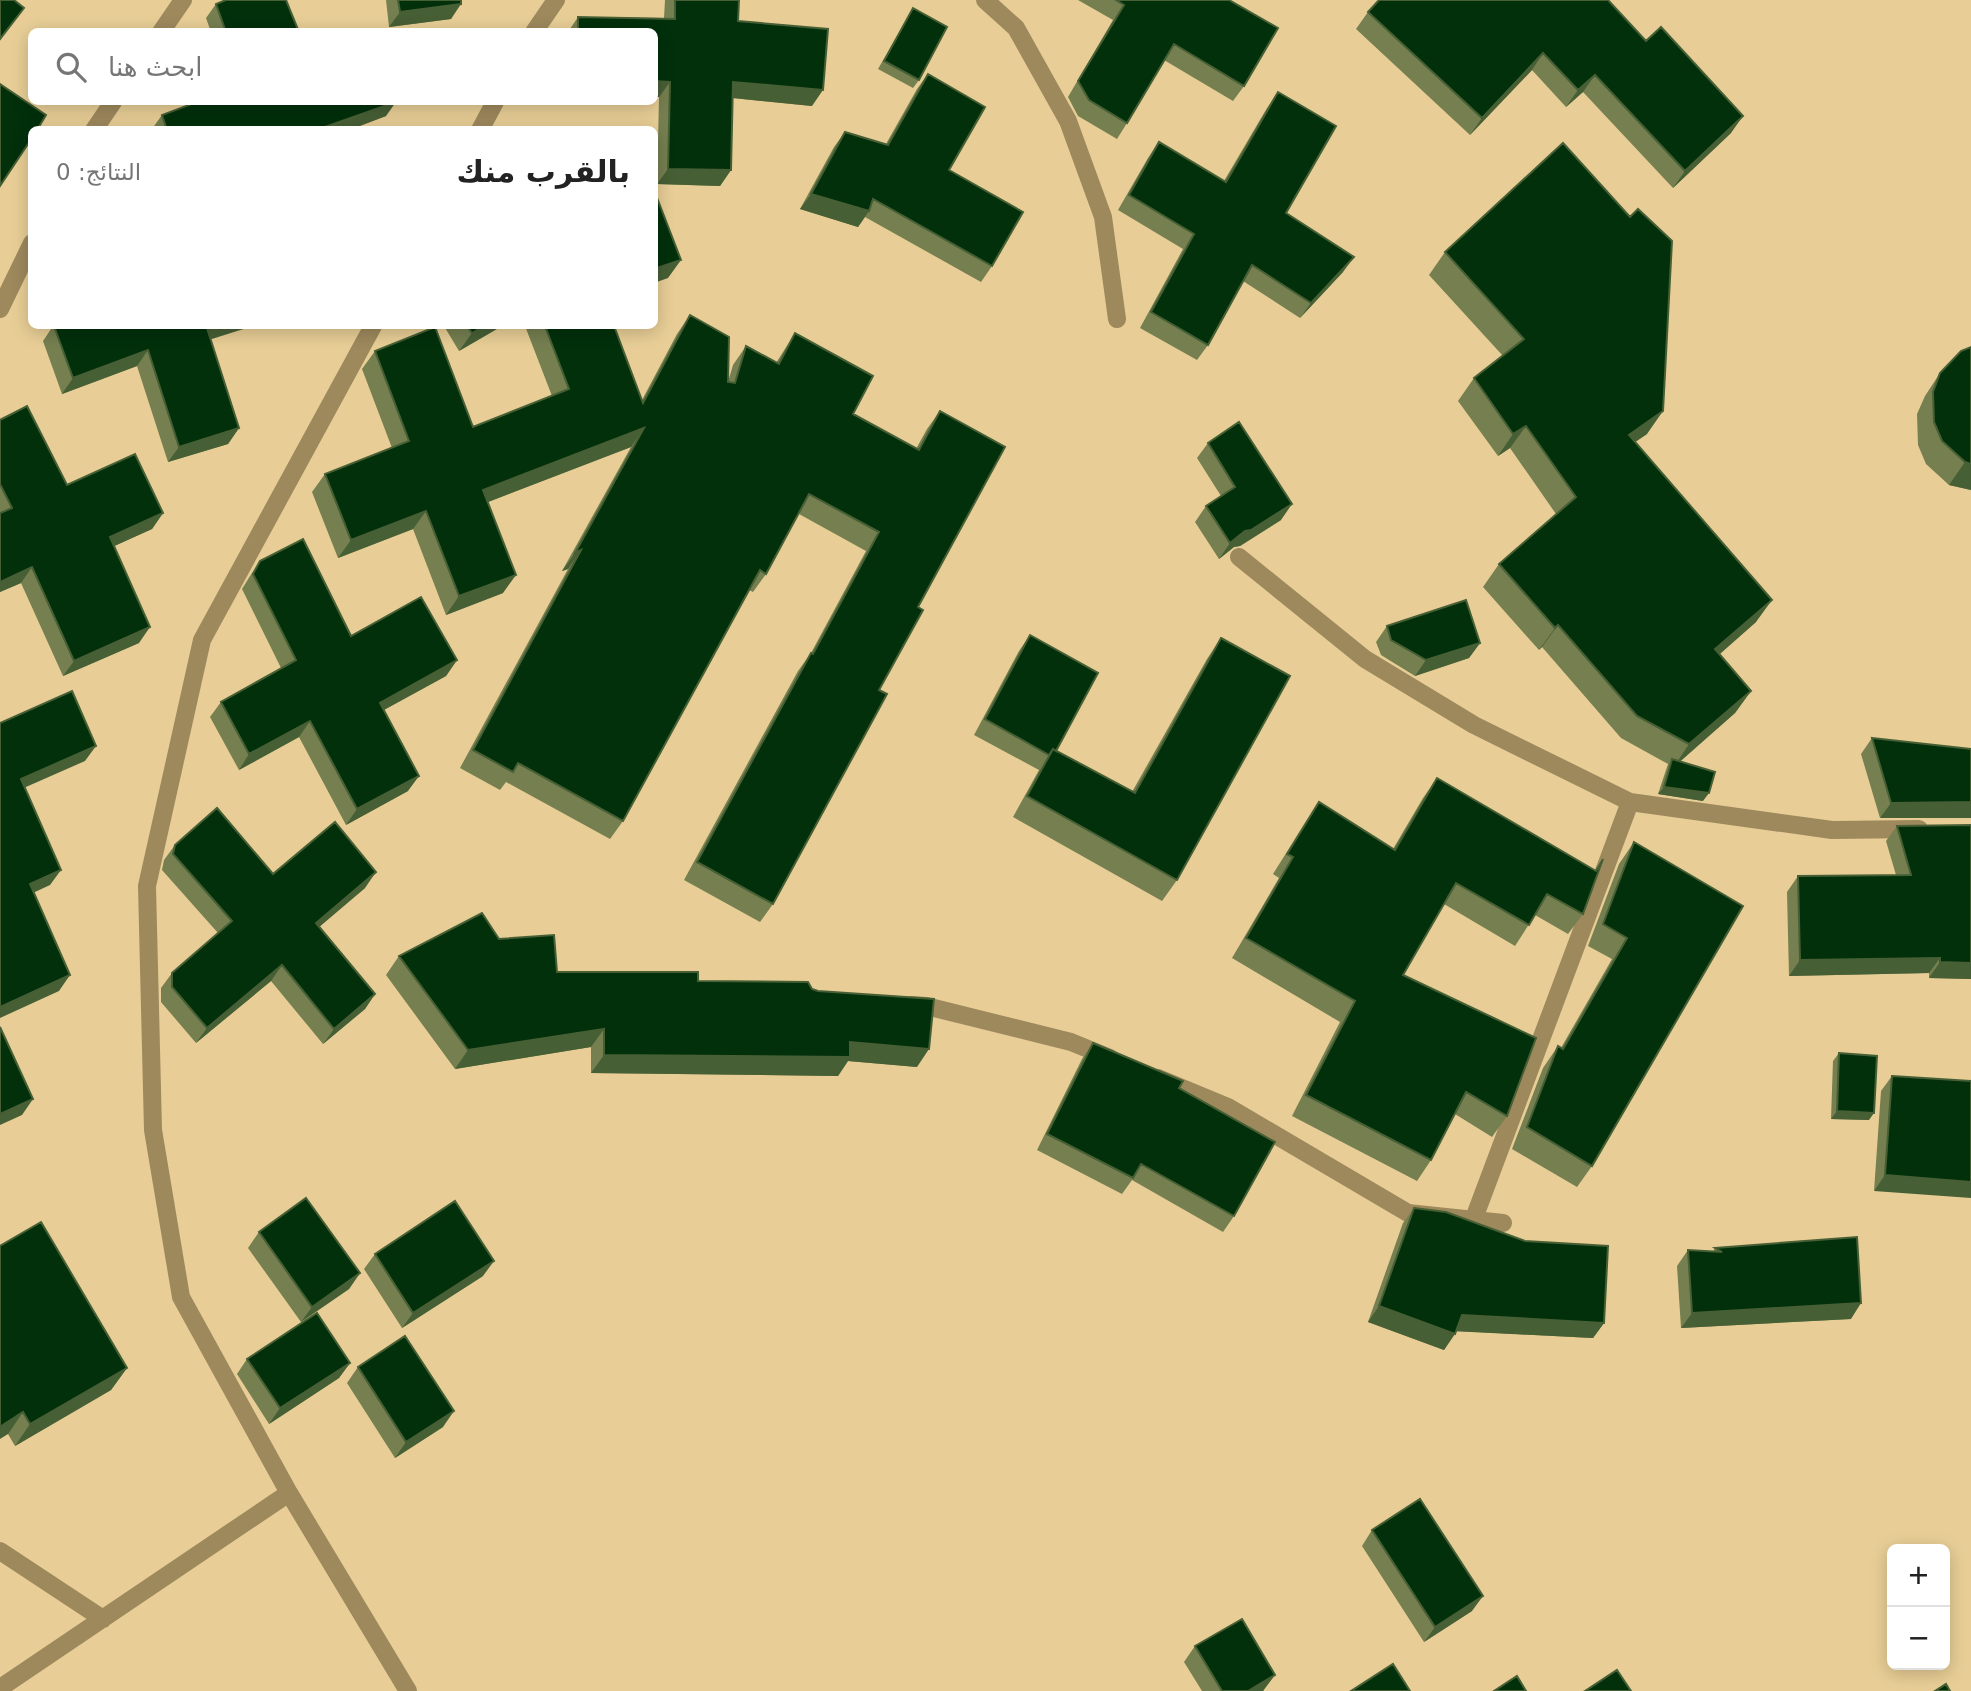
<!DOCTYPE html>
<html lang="ar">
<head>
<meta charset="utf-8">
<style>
  body { margin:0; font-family:"DejaVu Sans",Cairo,sans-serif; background:#f6f6f6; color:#222; direction:rtl }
  .controls { position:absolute; right:21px; bottom:21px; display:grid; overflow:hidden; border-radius:10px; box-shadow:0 4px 18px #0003 }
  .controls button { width:63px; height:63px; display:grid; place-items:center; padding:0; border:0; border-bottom:2px solid #e0e0e0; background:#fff; color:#222; font:35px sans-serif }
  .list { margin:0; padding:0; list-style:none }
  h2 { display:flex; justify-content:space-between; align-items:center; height:91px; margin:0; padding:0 28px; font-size:30px }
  h2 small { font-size:23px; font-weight:400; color:#767676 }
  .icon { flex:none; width:38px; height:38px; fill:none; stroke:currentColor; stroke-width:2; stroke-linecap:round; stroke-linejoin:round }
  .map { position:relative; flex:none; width:1971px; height:1691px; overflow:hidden; direction:ltr }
  .search { position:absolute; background:#fff; box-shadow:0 4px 18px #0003; left:28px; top:28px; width:630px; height:77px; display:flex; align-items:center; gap:18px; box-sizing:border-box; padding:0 24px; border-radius:10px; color:#767676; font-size:26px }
  .panel { position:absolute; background:#fff; box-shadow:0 4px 18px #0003; left:28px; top:126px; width:630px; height:203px; border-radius:10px; direction:rtl }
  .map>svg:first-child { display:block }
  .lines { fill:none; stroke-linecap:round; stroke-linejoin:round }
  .street { stroke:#9e895d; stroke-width:18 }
  .wall { fill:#757f50 }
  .shaded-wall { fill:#475f35 }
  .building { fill:#02300b; stroke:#475f35; stroke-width:2 }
</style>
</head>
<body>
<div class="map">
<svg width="1971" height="1691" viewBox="0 0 1971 1691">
  <rect width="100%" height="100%" fill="#e8ce96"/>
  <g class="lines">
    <path class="street" d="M985,0l31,28 52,93 35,96 14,102
      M161,32l22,-32
      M534,32l22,-32
      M94,130l19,-28
      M480,130l15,-28
      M0,309l32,-66
      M373,326l-171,314 -55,246 6,244 28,167 108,196 119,198
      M1239,557l126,102 109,66 156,77 202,28 87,-1
      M911,1005l15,1 145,36 39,16
      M1158,1078l70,29 180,106 95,10
      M1473,1221l157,-419
      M0,1551l103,68
      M0,1688l289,-195"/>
  </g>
  <path class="wall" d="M386,0h75l-10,19 -62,8z
    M665,0h74l-1,21 74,85 -79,-8 -2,72 -11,16 -63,-2 2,-87h-5v-65h-86l10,-15 86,1z
    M1078,0h151l15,86 -11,15 -69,-41 -37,63 -10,16 -39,-23 -10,-19 45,-77z
    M1608,0l123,133 -58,55 -90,-96 -17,15 -34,-37 -62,65 -114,-106 12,-17z
    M216,4l83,28h-88l-5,-14z
    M913,8l6,72 -6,8 -35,-19z
    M928,74l21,96 43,96 -11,16 -116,-65 -7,10 -58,-18 34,-62 11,-15 41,12 31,-55z
    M1278,92l8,121 57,59 -43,46 -57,-37 -35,64 -11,15 -57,-32 43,-79 -65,-39 30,-52 11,-16 65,39 43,-73z
    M162,115l224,1 -37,14 -197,-1z
    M1445,252l202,182 -12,8 121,180 -36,32 31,37 -16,22 -55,48 23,40 -45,-7 10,-30 -47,-26 -79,-91 -3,3 -56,-63 16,-23 57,-50 -46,-66 -12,8 -40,-55 16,-23 29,-22 -74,-81z
    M690,315l38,67 5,-17 13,-19 30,17 7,-11 12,-19 58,81 63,35 11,-20 13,-18 -22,196 -39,83 -106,214 -13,18 -76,-42 114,-209 13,-18 55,-102 -67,-37 -33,60 -13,18 -4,-2 -126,231 -13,18 -104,-57 -6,8 -40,-22 108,-199 -6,2 69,-124 -143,55 15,91 -57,22 -33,-86 -75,29 -26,-66 13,-18 67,-26 -30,-79 13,-18 98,76 79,-31 -27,-70h89l28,74 35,-66z
    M53,326l157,13 29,89 -11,16 -60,18 -31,-96 -75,28 -19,-53z
    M444,326h58l-43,25z
    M1971,347v143l-22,-5 -23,-21 -8,-19 -1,-31 8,-18 15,-23z
    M0,420l67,65 96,28 -11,16 -38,17 25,97 -76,33 -42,-93 -21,9z
    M1208,443l73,77 -41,26 -6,1 -15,12 -24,-37 11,-16 15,-10 -24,-38z
    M260,561l91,75 106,24 -11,16 -62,34 24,81 -62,34 -47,-88 -60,33 -29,-53 11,-15 60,-34 -39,-79 8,-13z
    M1387,626l93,17 -11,15 -54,18 -34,-21 -5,-13z
    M1030,635l26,116 76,41 75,-133 14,-21 -44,242 -15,21 -149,-84 26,-47 -65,-35 45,-84z
    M1872,738l99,11 -91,69 -19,-64z
    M1437,778l158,93 8,-12 -20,55 -15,20 -33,-19 -20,31 -71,-42 -41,71 104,141 -15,21 -37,-23 -24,46 -14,21 -125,-65 48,-94 -108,-64 47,-80 -6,-4 32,-51 14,-21 74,47 30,-51z
    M1897,826l74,153 -42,-1v-5l-140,3 -2,-84 11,-16 98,-1 -10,-34z
    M1634,842l109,64 -151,260 -15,21 -65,-38 31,-81 15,-22 3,2 51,-89 -24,-13 31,-82z
    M175,845l98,29 92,14 -46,39 56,67 -10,15 -42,35 -52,-63 -75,62 -35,-41v-14l11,-15 46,-40 -56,-63 2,-10z
    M499,939l58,33 255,17 105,78 -69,-6 -10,15 -247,-3v-26l-136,22 -69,-94 13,-19z
    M1093,1043l86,45 55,128 -11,16 -91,-52 -10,14 -85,-44 45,-91z
    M1839,1053l30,67 -38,-1 2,-58z
    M1892,1076l79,5 -97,110 7,-100z
    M1414,1208l190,115 -11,15 -137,-7 -12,19 -76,-28 35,-99z
    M259,1232l101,41 -11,16 -48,33 -53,-74z
    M0,1246l127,122 -16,22 -96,56 -7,-12z
    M1715,1248l136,71 -170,9 -4,-62 11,-16 25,2z
    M375,1254l108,22 -81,52 -38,-59z
    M247,1359l103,4 -11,15 -70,46 -32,-50z
    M358,1367l85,60 -48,31 -48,-75z
    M1372,1530l100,81 -48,31 -62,-96z
    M1195,1646l69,44 -1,1h-61l-18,-29z"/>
  <path class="shaded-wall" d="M461,4l-10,15 -62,8 11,-15z
    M1543,53l-11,17 -62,65 12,-17z
    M1595,75l-12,17 -17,15 12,-17z
    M654,81l16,1 -11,15h-5z
    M733,82l90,8 -11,16 -89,-9z
    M396,102l-10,14 -37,14h-28z
    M1743,116l-12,17 -58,55 12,-17z
    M668,169l63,1 -11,16 -63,-2z
    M811,194l58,17 -11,16 -58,-18z
    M1354,257l-11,15 -43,46 11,-15z
    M681,260l-13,18 -14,5v-14z
    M216,326h37l-57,18 11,-16z
    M484,326h18l-43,25 13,-18z
    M148,350l-11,16 -75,28 11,-16z
    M1663,411l-16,23 -34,23 16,-22z
    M1526,426l-16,22 -12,8 15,-22z
    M239,428l-11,16 -60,18 11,-15z
    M644,428l-13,19 -161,62 13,-19z
    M1965,462l6,2v26l-22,-5z
    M1292,504l-11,16 -41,26 -6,1 -15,12 11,-16 15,-12z
    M426,511l-13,18 -75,29 13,-18z
    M163,513l-11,16 -53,24 11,-16z
    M581,550l-13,19 -6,2 13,-18z
    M32,567l-11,16 -21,9v-10z
    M516,575l-13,18 -57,22 13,-19z
    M1772,600l-16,22 -57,50 16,-23z
    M1558,625l-16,22 -3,3 16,-22z
    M150,627l-11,16 -76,33 11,-15z
    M1480,643l-11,15 -54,18 11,-16z
    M457,660l-11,16 -77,42 11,-15z
    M1751,691l-16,22 -61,54 15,-23z
    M310,721l-11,16 -60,33 10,-16z
    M96,746l-11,15 -75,33 11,-15z
    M419,776l-11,15 -62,34 11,-16z
    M1664,787l45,6 -6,8 -45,-7z
    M1971,802v16h-91l11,-15z
    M61,870l-11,15 -30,14 10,-15z
    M376,872l-11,16 -60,51 11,-16z
    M1940,958l-11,15 -140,3 11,-16z
    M1940,962l31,1v16l-42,-1z
    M282,965l-11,16 -75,62 11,-15z
    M70,975l-11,16 -59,27v-11z
    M375,994l-10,15 -42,35 11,-15z
    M604,1029l-13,18 -136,22 13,-19z
    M850,1042l79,7 -12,18 -69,-6 -10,15 -247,-3 13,-18z
    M33,1099l-11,16 -22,10v-11z
    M1837,1111l37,2 -5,7 -38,-1z
    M1885,1175l86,7v16l-97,-7z
    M494,1261l-11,15 -81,52 11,-15z
    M360,1273l-11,16 -48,33 11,-15z
    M1861,1303l-10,16 -170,9 11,-15z
    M1379,1306l76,28 -11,16 -76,-28z
    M1462,1315l142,8 -11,15 -142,-7z
    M350,1363l-11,15 -70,46 11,-16z
    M127,1368l-16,22 -96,56 15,-22z
    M454,1411l-11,16 -48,31 11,-16z
    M23,1412l-15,22 -8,5v-12z
    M1483,1596l-11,15 -48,31 11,-15z
    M1275,1675l-12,16h-15z"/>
  <path class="building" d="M0,0h14l10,8 -24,31z
    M226,0h60l13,32h-73l-10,-28z
    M398,0h63v4l-61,8z
    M675,0h64l-1,21 90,8 -5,61 -90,-8 -2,88 -63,-1 2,-87 -16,-1v-49h-76v-15l97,2z
    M1116,0h113l49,28 -34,58 -70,-42 -47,79 -38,-23 -11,-19 46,-76z
    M1379,0h229l38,41 15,-14 82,89 -58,55 -90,-96 -17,15 -35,-37 -61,65 -114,-106z
    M913,8l34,19 -28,53 -35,-19z
    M928,74l57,33 -36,63 74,42 -31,54 -119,-67 -4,12 -58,-17 34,-62 43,13z
    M0,84l46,31 -9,15h-5v8l-32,48z
    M1278,92l58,34 -50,87 68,44 -43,46 -59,-38 -44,80 -57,-33 43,-78 -65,-39 30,-53 67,40z
    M197,102h199l-74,26v2h-155l-5,-15z
    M1563,143l67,74 8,-8 34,32 -9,170 -34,24 143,165 -57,49 36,42 -62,53 -52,-28 -79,-91 -3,3 -56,-64 77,-67 -50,-71 -13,8 -39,-56 50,-39 -79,-87z
    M654,190l27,70 -27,9z
    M690,315l39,22 -1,45 7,1 11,-37 33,18 16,-31 78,43 -20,38 66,36 21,-39 65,36 -87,160 5,3 -44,80 8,4 -114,210 -76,-42 114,-209 2,1 66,-122 -70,-38 -43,80 -6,-4 -137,251 -105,-58 -5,9 -40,-22 108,-200 -6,3 69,-125 -161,62 33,85 -57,21 -33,-85 -75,29 -26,-66 84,-33 -34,-90 60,-24 38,100 96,-38 -24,-63h69l29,77z
    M54,326h162l-9,2 32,100 -60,19 -31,-97 -75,28z
    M467,326h17l-12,7z
    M1971,347v117l-6,-2 -23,-21 -8,-19 -1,-30 7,-19 21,-22z
    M27,406l40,79 68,-31 28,59 -53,24 40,90 -76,34 -42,-94 -32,15v-69l12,-5 -12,-24v-64z
    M1239,422l53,82 -41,26 -6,1 -15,12 -24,-37 29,-19 -27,-44z
    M303,539l48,97 70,-39 36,63 -77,43 39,73 -62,33 -47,-88 -61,33 -28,-52 75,-42 -43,-86 7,-13z
    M1466,600l14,43 -54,17 -35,-20 -4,-14z
    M1030,635l68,38 -42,78 -3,-2 -4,6 -64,-36z
    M1221,638l69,38 -113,204 -150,-84 26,-47 82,44z
    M72,691l24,55 -75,33 40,91 -31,14 40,91 -70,32v-284z
    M1872,738l99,11v53l-80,1z
    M1672,759l43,13 -6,21 -45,-6z
    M1437,778l159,93 7,-12 -20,55 -36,-20 -18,31 -73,-42 -53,92 133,63 -29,78 -41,-24 -35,68 -125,-65 49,-94 -109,-63 47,-81 -6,-3 32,-52 76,48z
    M217,808l56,66 62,-52 41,50 -60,51 59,71 -41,35 -52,-64 -75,63 -35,-41v-14l60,-52 -59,-67 2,-9z
    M1971,825v138l-31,-1v-4l-140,2 -2,-84 113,-1 -14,-49z
    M1634,842l109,64 -151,260 -65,-39 31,-81 5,3 64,-111 -24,-14z
    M482,913l17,26 55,-4 3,37h141v9l110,1 4,7 6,2 116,8 -5,50 -79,-7v15l-246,-2v-26l-136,21 -69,-94z
    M0,1027l33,72 -33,15z
    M1093,1043l90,38 -4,7 96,54 -41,74 -93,-52 -8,14 -86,-44z
    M1839,1053l38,3 -3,57 -37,-2z
    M1892,1076l79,5v101l-86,-7z
    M306,1198l54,75 -48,34 -53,-75z
    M455,1201l39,60 -81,52 -38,-59z
    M1414,1208l32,4 79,29 83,5 -4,77 -142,-8 -7,19 -76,-28z
    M41,1222l86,146 -97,56 -7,-12 -23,15v-181z
    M1857,1237l4,66 -169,10 -4,-63 34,2 -7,-4z
    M317,1313l33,50 -70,45 -33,-49z
    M405,1336l49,75 -48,31 -48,-75z
    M1420,1499l63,97 -48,31 -63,-97z
    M1242,1619l33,56 -27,16h-26l-27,-45z
    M1393,1664l17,27h-59z
    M1617,1670l14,21h-46z
    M1517,1676l9,15h-32z
    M1946,1684l4,7h-15z"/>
</svg>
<div class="controls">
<button>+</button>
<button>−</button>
</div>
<div class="search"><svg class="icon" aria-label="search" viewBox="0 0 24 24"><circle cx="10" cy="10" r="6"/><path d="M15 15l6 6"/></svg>ابحث هنا</div>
<section class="panel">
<h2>بالقرب منك<small>النتائج: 0</small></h2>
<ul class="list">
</ul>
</section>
</div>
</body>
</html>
